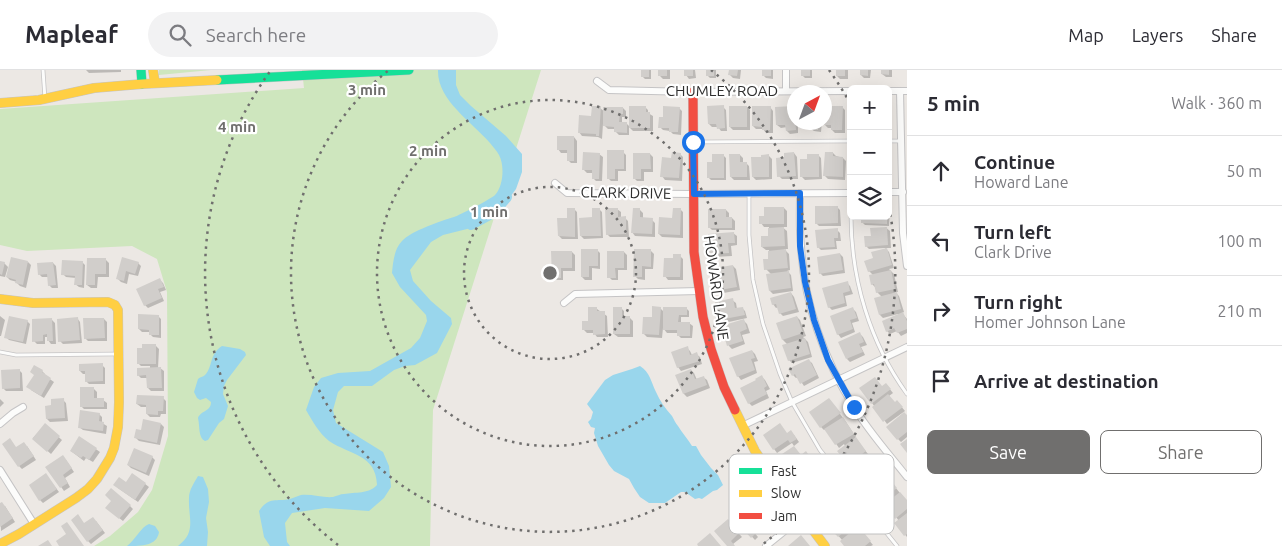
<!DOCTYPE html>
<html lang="en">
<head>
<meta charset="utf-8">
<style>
  body { margin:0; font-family:Ubuntu,sans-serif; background:#f2f2f3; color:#2b2b33 }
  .controls { position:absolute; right:15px; top:15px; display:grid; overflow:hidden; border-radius:8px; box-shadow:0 5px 20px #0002 }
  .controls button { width:45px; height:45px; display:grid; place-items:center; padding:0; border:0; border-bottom:1px solid #e1e1e2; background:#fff; color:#2b2b33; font:25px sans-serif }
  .compass { position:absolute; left:787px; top:15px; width:45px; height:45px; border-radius:50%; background:#fff; box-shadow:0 5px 20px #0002; rotate:41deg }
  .stop { position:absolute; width:15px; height:15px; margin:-11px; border:4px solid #1a73e8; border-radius:50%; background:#fff }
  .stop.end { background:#1a73e8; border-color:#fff; box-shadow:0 1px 5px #0008 }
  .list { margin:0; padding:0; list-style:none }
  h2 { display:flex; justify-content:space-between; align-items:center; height:65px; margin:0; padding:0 20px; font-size:21px }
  h2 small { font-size:16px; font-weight:400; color:#7c7c81 }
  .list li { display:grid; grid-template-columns:32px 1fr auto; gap:15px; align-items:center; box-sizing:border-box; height:70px; padding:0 20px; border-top:1px solid #e1e1e2 }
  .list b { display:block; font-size:19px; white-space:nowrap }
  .list p { margin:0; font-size:16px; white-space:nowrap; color:#7c7c81 }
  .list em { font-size:16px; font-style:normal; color:#7c7c81 }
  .actions { display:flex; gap:10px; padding:15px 20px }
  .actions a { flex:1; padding:11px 0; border:1px solid #706f6e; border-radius:8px; text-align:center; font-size:18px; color:#706f6e }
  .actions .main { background:#706f6e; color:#fff }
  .icon { flex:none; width:28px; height:28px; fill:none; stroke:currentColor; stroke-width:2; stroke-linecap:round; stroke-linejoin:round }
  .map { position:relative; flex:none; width:907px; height:476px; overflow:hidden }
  header { display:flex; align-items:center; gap:30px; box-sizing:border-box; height:70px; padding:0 25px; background:#fff; border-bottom:1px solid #e1e1e2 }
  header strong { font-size:24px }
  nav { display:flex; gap:28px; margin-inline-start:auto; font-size:18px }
  .search { width:350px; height:45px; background:#f2f2f3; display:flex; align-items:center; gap:12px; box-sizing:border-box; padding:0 18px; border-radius:28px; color:#7c7c81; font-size:19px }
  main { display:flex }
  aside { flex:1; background:#fff }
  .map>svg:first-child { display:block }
  .green { fill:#cee6be }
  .water { fill:#99d6ec }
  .shadow { fill:#0003 }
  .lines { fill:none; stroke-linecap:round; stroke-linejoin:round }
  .river { stroke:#99d6ec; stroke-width:12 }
  .building { fill:#d1cecb }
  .lane-casing { stroke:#c5c4c5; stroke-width:4.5 }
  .street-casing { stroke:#c5c4c5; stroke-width:8 }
  .fast-casing { stroke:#c5c4c5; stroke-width:10 }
  .slow-casing { stroke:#c5c4c5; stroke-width:10 }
  .jam-casing { stroke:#c5c4c5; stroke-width:10 }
  .lane { stroke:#fcfcfb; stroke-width:3 }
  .street { stroke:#fcfcfb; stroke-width:6 }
  .fast { stroke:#16e098; stroke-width:9 }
  .slow { stroke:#ffcf43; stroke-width:9 }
  .jam { stroke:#f24e42; stroke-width:9 }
  .route { stroke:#1a73e8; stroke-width:6 }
  .ring { fill:none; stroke:#706f6e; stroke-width:2.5; stroke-dasharray:2.5 5 }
  .labels { text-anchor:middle; stroke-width:4.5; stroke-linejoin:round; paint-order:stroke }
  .street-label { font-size:15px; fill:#2e2e2e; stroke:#fff }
  .key { fill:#fff; stroke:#c0c0c0; stroke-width:1 }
  .key-label { font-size:14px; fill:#2e2e2e }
  .centre { fill:#706f6e; stroke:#fff; stroke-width:2.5 }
  .ring-label { font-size:15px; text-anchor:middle; font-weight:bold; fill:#706f6e; stroke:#fff; stroke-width:4.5; stroke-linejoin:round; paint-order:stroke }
</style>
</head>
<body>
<header>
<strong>Mapleaf</strong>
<div class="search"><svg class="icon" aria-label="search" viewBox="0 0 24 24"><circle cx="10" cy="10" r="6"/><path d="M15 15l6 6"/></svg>Search here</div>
<nav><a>Map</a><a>Layers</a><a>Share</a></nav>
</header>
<main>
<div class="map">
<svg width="907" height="476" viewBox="0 0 907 476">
  <rect width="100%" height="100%" fill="#ece8e4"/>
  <path class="green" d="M159,0h52l-52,5z
    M302,0h239l-108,340 -3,136h-336l16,-10 28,-24 14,-22 16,-54 -1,-144 -10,-33 -25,-13 -105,5 -27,-6v-136l304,-21z"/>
  <path class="water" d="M438,0h18v15l4,10 11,11 35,30 16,18v18l-6,17 -9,12 -40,28 -24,6 -12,7 -21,28 3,11 18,20 20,17 1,6 -15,29 -22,12 -10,1 -11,4 -22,16h-28l-6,6 -5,18 3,13 47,29 6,14 2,21 -7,11 -15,13 -44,-3 -33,5 -7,10 2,19 3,4h-20l-6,-9 -5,-26c10,-15 17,-9 31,-12 4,-1 7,-3 11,-4 11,-1 23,3 32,2 4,-1 7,-3 11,-3 11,-2 25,0 33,-9 -1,-31 -27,-30 -48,-44 -10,-8 -16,-19 -23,-31l8,-23 7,-9 17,-5 32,-2 41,-23 9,-10 7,-17 -1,-6 -26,-28 -8,-14c1,-10 2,-24 10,-32 9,-10 39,-20 52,-24 6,-2 37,-18 41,-22 8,-8 10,-29 4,-40 -2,-4 -6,-8 -9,-12 -18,-21 -53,-43 -52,-73z
    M222,276l18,3 5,3 1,3 -19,25 -3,6 -1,8 5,12 -4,13 -5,4 -11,17 -3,1c-7,-3 -5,-15 -7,-23 3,-8 13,-6 13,-16l-5,-4 -6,2 -3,-2 -3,-6 4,-13c2,-2 5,-2 7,-4 8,-8 4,-21 17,-29z
    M640,296c10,6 11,16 16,26 4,9 9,16 16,24 2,3 3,7 6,10 4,7 10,13 14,20h4l5,9 10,13 7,7 5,10 -6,5 -4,1 -11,8 -3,-1 -4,1 -10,-7h-4l-16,11h-16l-9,-6 -6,-9 -5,-9 -15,-8 -5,-6 -11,-19 -4,-13 1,-5 -4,-1 -3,-5 3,-3 2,-7 -6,-8 18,-24 8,-5 19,-6z
    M198,406l5,1 5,12 1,13 -3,16 2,14 -1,14h-29c19,-14 10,-28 11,-48 0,-8 5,-15 9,-22z
    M149,454l6,2 4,6c-2,14 -17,14 -32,14 8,-6 14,-19 22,-22z"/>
  <path class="shadow" d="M86,0h35v2l-32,1z
    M642,0h9v9h-6l-3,-3z
    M659,0h11v9h-7l-3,-3z
    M685,0h10l1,8 -7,1 -3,-4z
    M707,0h9v8h-6l-3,-3z
    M730,0h11l-1,9 -7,-1 -3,-3z
    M763,0h10v9l-7,-1 -3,-3z
    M802,0h10v8h-7l-3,-3z
    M837,0h11v9h-8l-3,-3z
    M861,0h10l-1,8h-6l-3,-3z
    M883,0h9v7h-6l-4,-3z
    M645,37l3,3v3l5,3v15h-20l-4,-4v8h-10l-3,-3v-3h-8l-5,-5 -1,15 -4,-2 -16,-1 -3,-4 21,-24 5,4 18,-4 3,3v6h-4v6h4l4,4z
    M723,37l3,3 1,21h-6l-3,-4h-6l-3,-3z
    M747,37l3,3v20h-17l-3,-3z
    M770,37l3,4v22h-7l-3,-4h-7l-3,-3z
    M794,37v15h4v11l-8,1 -3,-3v-4l-6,1 -4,-3z
    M842,37l3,3v23h-10l-3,-3v-2h-4l-3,-3z
    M888,37l2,2v16h-2z
    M679,38l3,3 -1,24 -8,-1 -3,-3 -7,-1 -3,-3 4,-8z
    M800,52h22l-1,10 -7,-1 -3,-2 -8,-1 -3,-3z
    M574,67l3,4v22h-6l-3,-3v-7h-7l-3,-4z
    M623,82l3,3v16h-8v10h-7l-3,-3z
    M794,83l3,4 1,22h-16l-3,-3 7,-17z
    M833,83l3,3 7,2 3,3 -1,19 -17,-1 -3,-3z
    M599,84l4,3 -1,24h-6l-3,-3v-5h-6l-3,-3z
    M650,84l3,3v15h-9v9h-7l-3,-3z
    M680,84l3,3 -1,24 -17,-1 -3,-4 11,-17z
    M723,85l3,3v22h-15l-3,-3 5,-13z
    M740,85l3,3v5h3l3,3 1,14h-16l-3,-3z
    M818,85l3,3 1,21 -17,1 -3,-3 7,-17z
    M769,86l3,3v20l-16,1 -3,-3z
    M888,89l3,3 1,17h-4z
    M837,137l3,3 1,16h-22l-3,-3z
    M784,138l3,3v16h-5l5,4 1,18h-4l5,5 1,16 -3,1 4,4 2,16 -20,3 -3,-3 1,-17 -5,-5 4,-9 -1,-10h-3l-4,-3 7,-10v-10h-5l-3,-4z
    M888,138l2,1 -1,17 -24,-1 -3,-3v-6h26z
    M574,139l3,3 1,27h-16l-3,-3z
    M599,139l3,3 1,26 -19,1 -3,-3z
    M617,139l4,3v6h4l3,3 1,16h-19l-3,-3z
    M680,139l3,3v26l-21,-1 -3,-3 14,-15z
    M640,140l3,3v6l9,1 3,3v14l-20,-1 -3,-4z
    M726,140l3,3v5h3l3,3v9h-23l-3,-3z
    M885,157l5,4 1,17h-6l4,4 5,16 -5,1 5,5 4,18h-3l4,4 5,16 -2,1 5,6v14l-6,3 -4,-5 -7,3 -3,-3 12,-16 -1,-1 -15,4 -3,-3 2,-18 -5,-5 -2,-5 -3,-3 1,-9 -4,-4 5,-12 11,-10v-1l-16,1 -3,-3 6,-9 13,-9z
    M837,160l3,3 1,8h-5l1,8 -16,1 -3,-3z
    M733,163l4,3v9l-6,1 1,10 -18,1 -3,-3 -2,-19z
    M597,180l3,3v16l-8,-1v12h-7l-3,-3z
    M650,180l4,4 -1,15h-8v11l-7,-1 -3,-3z
    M572,182l3,3v16h-12v9h-7l-3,-3z
    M624,182l3,3v15h-9v10h-6l-3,-3z
    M840,184l3,3 2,16 -22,3 -3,-3z
    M680,186l3,3v21h-15l-3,-4 9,-16z
    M88,189l18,1 3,3v14h-11l-1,11h-6l-4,-3z
    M123,189l15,4 3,3 -3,10 -9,-2 -2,10 -6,-2 -3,-3z
    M0,192l4,1 4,4 -3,10 -5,-1z
    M28,192l3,3 -5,23 -6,-2 -3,-3v-1l-7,-2 -3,-3z
    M82,192l3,3 -1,23 -5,-1 -4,-3 1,-6 -10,-1 -3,-3z
    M53,193l3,3 2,22h-6l-3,-3 -1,-8h-6l-3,-3z
    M733,196l3,3 4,21 -22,4 -3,-4z
    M160,210l3,3 3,7 -6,2 4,9 -16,7 -3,-3z
    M847,213l3,3 3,8 -8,2 2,10 -15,4 -3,-3z
    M791,223l3,4 5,15 -16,4 -3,-3 -2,-6 -2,1 -3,-4z
    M732,230l4,3 1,6 5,-1 3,3 2,7 -23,5 -4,-3 -3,-17z
    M621,238l3,3v7h6l3,3v16h-15l-4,-3z
    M660,238l4,4 22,-4 3,3v6h-8v6h8l4,3 -1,12h-11l-3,-3v-2h-11l-4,-5 -1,10 -15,-1 -3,-3z
    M597,239l10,7 1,21h-11l-3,-4h-7l-3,-3z
    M853,239l3,3 3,9 -7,2 3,9 -14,6 -3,-4z
    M0,246l5,4 -4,16h-1z
    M158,246l3,3v19l-8,-1 -3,-3v-2h-8l-3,-3z
    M797,247l3,3 6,16 -3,1 5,5 4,15 -20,6 -3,-3 -1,-15 -5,-5 -5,-17z
    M77,248l3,4 2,21 -19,1 -3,-3z
    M104,249l3,3v19h-19l-3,-3z
    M52,250l3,3 1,21h-5l-3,-4v-3h-3v7h-8l-3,-3z
    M27,251l3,3 -4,20 -17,-4 -3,-3z
    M744,251l3,3 3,9 -8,2 3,9 -13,5 -3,-3 -6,-19z
    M860,264l3,3 4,8 -6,2 4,8 -15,7 -3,-3z
    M156,276l3,3 -1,19h2l4,3v20h-13l-3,-3 -1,-10h-6l-3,-3 12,-6v-3h-9l-3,-3z
    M687,278l3,3 2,4 4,-1 4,3 2,7 -21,7 -3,-4z
    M752,281l3,3 3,7 -4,1 3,11 -16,7 -3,-4z
    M808,290l4,3 7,15 -15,8 -6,-9 -2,1 -3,-3z
    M102,295l3,3v16h-16l-3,-3v-7h-3l-3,-3z
    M19,300l3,3 1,18h-17l-3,-3z
    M691,300l3,3 3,7 6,-3 4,3 3,8 -23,9 -3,-3 -7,-18z
    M42,301l3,3 -1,1 10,7 -10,16 -13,-8z
    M762,307l3,3 5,9 -4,2 3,7 -17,8 -3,-3z
    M93,318l4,4v8h6l4,3v6h-23l-3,-3z
    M882,318h7l4,5 -4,3 6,8 5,1 5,6 -18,13 -15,-21z
    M163,328l3,3v13h-5l-1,3h-10l-3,-3v-7h-6l-4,-3z
    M0,329l4,4 -4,4z
    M829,329l17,23 10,15 -1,1 13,16 -12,9 -6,-8 -5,3 -3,-3 3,-9 -1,-2 -5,4 -13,-19 -2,1 -3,-3z
    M63,330l3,3 2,18 -18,1 -3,-3 5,-13z
    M99,344l3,3v6l5,3 -1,8 -23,-4 -4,-3z
    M907,346v21l-6,5 -3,-3z
    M161,354l3,3 -4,18 -21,-4 -3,-3z
    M45,355l17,15 -11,14 -18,-16z
    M787,364l7,1 5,7 -5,4 -2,-3 -15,10 -13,-18z
    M80,368l20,14 -7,10 -7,-4 -2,3 -13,-10z
    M27,376l9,14 -14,9 -3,-3 -2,-18z
    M152,387l3,3 -6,16 -18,-8 -3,-3z
    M873,389l34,43v35l-12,-14 4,-2 -6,-8 -3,3 -12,-13 -2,-10 -6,-8 -2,1 -3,-3z
    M66,390l8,12 -9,6 5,9 -6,4 -17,-24z
    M132,404l17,13 -11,15 -20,-14 8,-4z
    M46,405l13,17 -16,11 -3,-3z
    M113,431l17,5 3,3 -10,12 -13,-10z
    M0,435l5,1 10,16 -14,9z
    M745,437l15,15 -8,8 6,7 -3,3 -21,-23z
    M855,442l8,9 -6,5 16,19 -2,1h-25l-3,-5 -17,-19 21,-2z
    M96,451l9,12 -14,11 -3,-3 -3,-17z
    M730,454l12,13 -9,7 1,2h-5z"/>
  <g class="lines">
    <path class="river" d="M471,154l22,-12 13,-15"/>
  </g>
  <path class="building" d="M641,0h8v7h-8z
    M658,0h9v6h-9z
    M684,0h9v6h-9z
    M706,0h8v6h-8z
    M729,0h9l-1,6 -9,-1z
    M762,0h9v6h-9z
    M801,0h9v6h-9z
    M836,0h9v6h-9z
    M860,0h8v6l-8,-1z
    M881,0h8v5l-8,-1z
    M724,35l1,23 -8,1 -1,-5h-8l-1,-18z
    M592,36h9l-2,30h-3v-2l-18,-1 1,-18 12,1z
    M629,36h17v6h4v16h-21z
    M663,36l17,1 -2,25h-9v-4h-11l1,-11h4z
    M729,36h18v21h-18z
    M752,36h19l-1,24h-8v-3l-10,-1z
    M794,36l2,24 -10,1 -1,-6h-9l-1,-18z
    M824,36h19l-1,24h-11v-5h-8v-3h1z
    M603,37h20v7h-3l-1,8h8v11l-13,-1v-5l-11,-1z
    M848,37h3v18h-3z
    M799,52h20l-1,8 -9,-1 1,-3 -11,-1z
    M557,66h17v25h-7v-11h-10z
    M607,80h17v19h-9v10h-8z
    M583,82l17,1 -1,26h-7v-9h-10z
    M672,82l9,1 -2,25 -19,-1 2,-20 9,1z
    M794,82l2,24 -19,1 -1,-19 8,-1v-4z
    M825,82h8v4l10,1v20l-20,-1z
    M633,83h17l1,16h-10v10h-8z
    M848,83h3v24h-3z
    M712,84h12v24h-17v-16h5z
    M729,84h11v8h7v15h-17z
    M769,84v23h-17l-1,-20h10v-2z
    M807,84h12v23h-19v-18h7z
    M815,136h23v17l-23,1z
    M764,137h20v17h-25v-8h5z
    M567,138h8v29l-17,-1 -1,-18h10z
    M592,138h8l1,28h-21l-1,-18 13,-1z
    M605,138h13v9l8,-1v18l-20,1z
    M633,138h7v9l13,1 -1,16 -21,-1z
    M673,138h8l-1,27 -22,-1 1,-17 13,1z
    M708,139h18v8h6v11h-24z
    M861,146h26v8l-26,-1z
    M784,157l1,19 -24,1v-11h7v-8z
    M887,157l1,18 -23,2 -1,-11h7l-1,-8z
    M838,158v10h-4l1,9 -18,1 -2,-18z
    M734,162l1,11h-7l1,10 -20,1 -1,-20z
    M887,178l5,17 -24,7 -4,-11 9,-3 -2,-6z
    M581,179h17v17h-9v11h-8z
    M634,179h17v18l-9,-1v11h-9z
    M786,179l2,19 -24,2 -1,-11h5v-8z
    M551,181h21v17h-11v10h-9z
    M607,181h17v17h-9l1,10h-9z
    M840,183l3,17 -24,4 -2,-17z
    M673,184h8l-1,23h-17l1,-19h9z
    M11,187l17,4 -5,24 -8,-2 1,-3 -10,-3z
    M122,187l17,5 -4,12 -9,-3 -2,10 -8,-2z
    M87,188h19v16h-11v11h-9z
    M62,190l21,1 -1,24h-8l1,-9 -14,-1z
    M0,191l5,1 -3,13 -2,-1z
    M53,192l3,23 -8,1 -1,-12 -9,1 -1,-12z
    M733,195l4,22 -23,4 -4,-22z
    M891,200l4,19 -19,4 -2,-9 -3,1 -2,-10z
    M789,201l2,17 -22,3 -3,-17z
    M160,208l4,9 -6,2 4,9 -18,8 -8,-17z
    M848,211l2,10 -7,2 2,10 -17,5 -6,-20z
    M791,222l5,17 -17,5 -3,-10 -4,1 -2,-7z
    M897,222l4,17 -22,6 -5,-17z
    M733,228l2,10 8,-1 2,8 -26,5 -4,-18z
    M652,236l9,1 -2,28 -17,-1 1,-17h9z
    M588,237h9v4h8v23l-12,1v-5h-11v-9h6z
    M613,237h9v9h8v18h-17z
    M663,237h24v8h-8l-1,7h12v14h-13v-6h-14z
    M853,237l4,11 -7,2 3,9 -16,6 -7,-19z
    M903,242l4,9v8l-10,4 -3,-5 -8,4 -4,-11z
    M138,244l21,1v20h-10v-5l-11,-1z
    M9,246l19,4 -5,22 -19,-4z
    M797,246l6,17 -21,7 -6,-17z
    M78,247l2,23 -22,2 -1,-23z
    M52,248l1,23h-6v-7l-4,1v6l-11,1v-23z
    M83,248h21l1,20 -21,1z
    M744,249l3,10 -7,3 3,9 -16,5 -6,-20z
    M860,262l4,10 -5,2 4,8 -17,7 -8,-17z
    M805,268l5,16 -22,7 -6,-16z
    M142,274h14v20h-19v-16h5z
    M688,276l2,9 7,-3 3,9 -23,7 -6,-16z
    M752,280l3,8 -4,1 4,11 -18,7 -8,-19z
    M809,289l8,16 -17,9 -5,-10 -3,2 -4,-7z
    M103,293v18l-18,1v-11h-6v-7z
    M34,295l9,5 -1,2 9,6 -10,18 -15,-9 8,-12 -4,-3z
    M161,297l1,21h-15l-1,-13 -9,1v-8z
    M20,299v19l-18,1 -1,-19z
    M691,299l4,10 9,-3 3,9 -24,9 -8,-19z
    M762,305l5,11 -3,2 3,6 -19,10 -8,-16 16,-8 -1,-1z
    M875,307l7,9 4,-3 5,6 -20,15 -12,-16z
    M80,317h14v11h10v9h-24z
    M888,324l7,8 2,-2 6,7 -20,15 -11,-15z
    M137,325l27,1 -1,15h-5v4l-12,-1v-9l-10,-1z
    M64,328l1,20 -19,1 -1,-13 6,-1v-6z
    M829,328l12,15 -21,15 -11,-16z
    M80,340l20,3 -1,8 5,1 -1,9 -25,-3z
    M904,342l3,3v17l-10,8 -11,-13z
    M843,347l11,17 -19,11 -11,-16z
    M143,349l18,4 -4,20 -23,-5 2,-9 5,1z
    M45,353l15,13 -13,16 -15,-13z
    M780,353l7,10 4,-3 6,9 -7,4 -2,-3 -15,10 -10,-15z
    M79,366l18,12 -8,12 -6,-4 -2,2 -11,-7z
    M856,367l10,14 -13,10 -7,-9 -5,4 -4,-5z
    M10,368l6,9 8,-5 10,14 -16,11 -16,-23z
    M907,369v14l-7,-9z
    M794,376l7,9 5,-4 6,9 -8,6 -3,-4 -14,10 -11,-14z
    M134,378l19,8 -7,17 -19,-8z
    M63,385l9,13 -9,7 5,8 -8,5 -15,-21z
    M884,402l13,16 -20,16 -7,-8 4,-3 -6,-8z
    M46,403l11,16 -18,12 -10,-16z
    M132,403l14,10 -11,17 -22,-15 6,-8 7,5z
    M111,418l20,17 -12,14 -14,-11 6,-7 -6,-6z
    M900,422l7,8v9l-12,10 -6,-8 -3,3 -7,-9 6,-4 1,2z
    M2,432l11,16 -13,9v-24z
    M745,435l13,14 -9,7 7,7 -5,5 -19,-21z
    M839,439l8,9 8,-7 6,6 -23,20 -14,-15z
    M907,443v21l-3,2 -10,-13z
    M78,444l6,9 9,-6 10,13 -16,12 -16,-22z
    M728,449l11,14 -8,8 4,5h-8l-13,-15z
    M67,452l17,24h-25l-3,-5 10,-7 -5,-8z
    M858,456l13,15 -6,5h-21l-4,-5z
    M710,463l11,13h-23l-1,-2z
    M801,465l9,11h-22z
    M48,470l4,6h-14z"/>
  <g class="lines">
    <defs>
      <path id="lane" d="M43,0l2,29
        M888,71h12
        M694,72l157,-1
        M749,124v41l4,45 10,44 17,50 12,28 28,48 77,96
        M851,146c0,63 19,127 56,178
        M0,282l16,3 102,-1"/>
      <path id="street" d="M786,0v21
        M597,11l12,9 84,2 158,-1
        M888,21h19
        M900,21l3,142 4,33
        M555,113l12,10 126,1 158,-1
        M888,122h15
        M800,123c0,18 -1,36 1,53 3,57 23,114 53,161 15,25 35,47 53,70
        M564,233l11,-9 124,-3
        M0,354l13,-11 10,-6
        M742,356l165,-79
        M0,400l34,54
        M766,476l36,-29"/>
      <path id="fast" d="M141,0l1,14
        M217,10l192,-10"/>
      <path id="slow" d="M153,0l2,13
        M0,33l39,-3 55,-12 48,-4 75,-4
        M0,229l33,4 75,-1 7,3 3,5 1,92 -1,25 -4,21 -4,10 -13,21 -9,10 -12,9 -57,36 -19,10
        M735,340l20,41 17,25 53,70"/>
      <path id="jam" d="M693,22l1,160 9,65 8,32 13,38 11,23"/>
    </defs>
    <use href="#lane" class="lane-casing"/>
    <use href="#street" class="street-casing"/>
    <use href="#fast" class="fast-casing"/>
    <use href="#slow" class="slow-casing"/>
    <use href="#jam" class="jam-casing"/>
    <use href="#lane" class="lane"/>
    <use href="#street" class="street"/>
    <use href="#fast" class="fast"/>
    <use href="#slow" class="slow"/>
    <use href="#jam" class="jam"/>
  </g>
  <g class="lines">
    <path class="route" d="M693,72l1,52 106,-1v53l5,36 9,38 14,40 26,47"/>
  </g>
  <g class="ring">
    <circle cx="550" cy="203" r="86"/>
    <circle cx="550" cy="203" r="173"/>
    <path d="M711 0A259 259 0 1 1 389 0"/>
    <path d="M338 475A345 345 0 0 1 271 0M829 0A345 345 0 0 1 850 33M889 137A345 345 0 0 1 762 475"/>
  </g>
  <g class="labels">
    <g class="street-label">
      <text x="722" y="26">CHUMLEY ROAD</text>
      <text transform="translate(626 123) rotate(1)" y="5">CLARK DRIVE</text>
      <text transform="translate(716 218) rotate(82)" y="5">HOWARD LANE</text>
    </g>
  </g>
  <rect x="729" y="384" width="165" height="80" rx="8" class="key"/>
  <rect x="739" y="398" width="23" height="6" fill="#16e098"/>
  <rect x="739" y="420" width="23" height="7" fill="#ffcf43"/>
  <rect x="739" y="443" width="23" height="6" fill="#f24e42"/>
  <g class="key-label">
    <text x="771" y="406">Fast</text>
    <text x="771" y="428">Slow</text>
    <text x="771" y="451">Jam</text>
  </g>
  <circle cx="550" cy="203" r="8" class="centre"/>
  <g class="ring-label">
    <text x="367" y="25">3 min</text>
    <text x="237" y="62">4 min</text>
    <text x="428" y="86">2 min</text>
    <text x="489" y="147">1 min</text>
  </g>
</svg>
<div class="controls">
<button>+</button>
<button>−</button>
<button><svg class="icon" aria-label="layers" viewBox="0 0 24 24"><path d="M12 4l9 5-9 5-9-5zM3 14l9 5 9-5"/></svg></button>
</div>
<svg class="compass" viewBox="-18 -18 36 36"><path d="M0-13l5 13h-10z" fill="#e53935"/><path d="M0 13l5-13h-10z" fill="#7c7c81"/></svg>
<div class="stop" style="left:693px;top:72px"></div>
<div class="stop end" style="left:854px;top:337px"></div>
</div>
<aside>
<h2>5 min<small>Walk · 360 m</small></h2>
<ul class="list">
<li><svg class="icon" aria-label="ahead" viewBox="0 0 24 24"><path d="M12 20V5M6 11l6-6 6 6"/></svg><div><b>Continue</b><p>Howard Lane</p></div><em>50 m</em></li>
<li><svg class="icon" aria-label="left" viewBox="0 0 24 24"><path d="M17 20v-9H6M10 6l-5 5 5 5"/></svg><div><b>Turn left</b><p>Clark Drive</p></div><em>100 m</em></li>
<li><svg class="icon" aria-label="right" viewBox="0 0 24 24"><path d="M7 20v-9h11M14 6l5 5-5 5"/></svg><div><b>Turn right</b><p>Homer Johnson Lane</p></div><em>210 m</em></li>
<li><svg class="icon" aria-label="arrive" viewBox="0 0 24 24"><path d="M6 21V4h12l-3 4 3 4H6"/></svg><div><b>Arrive at destination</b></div></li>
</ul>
<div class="actions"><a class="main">Save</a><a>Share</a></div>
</aside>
</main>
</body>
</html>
